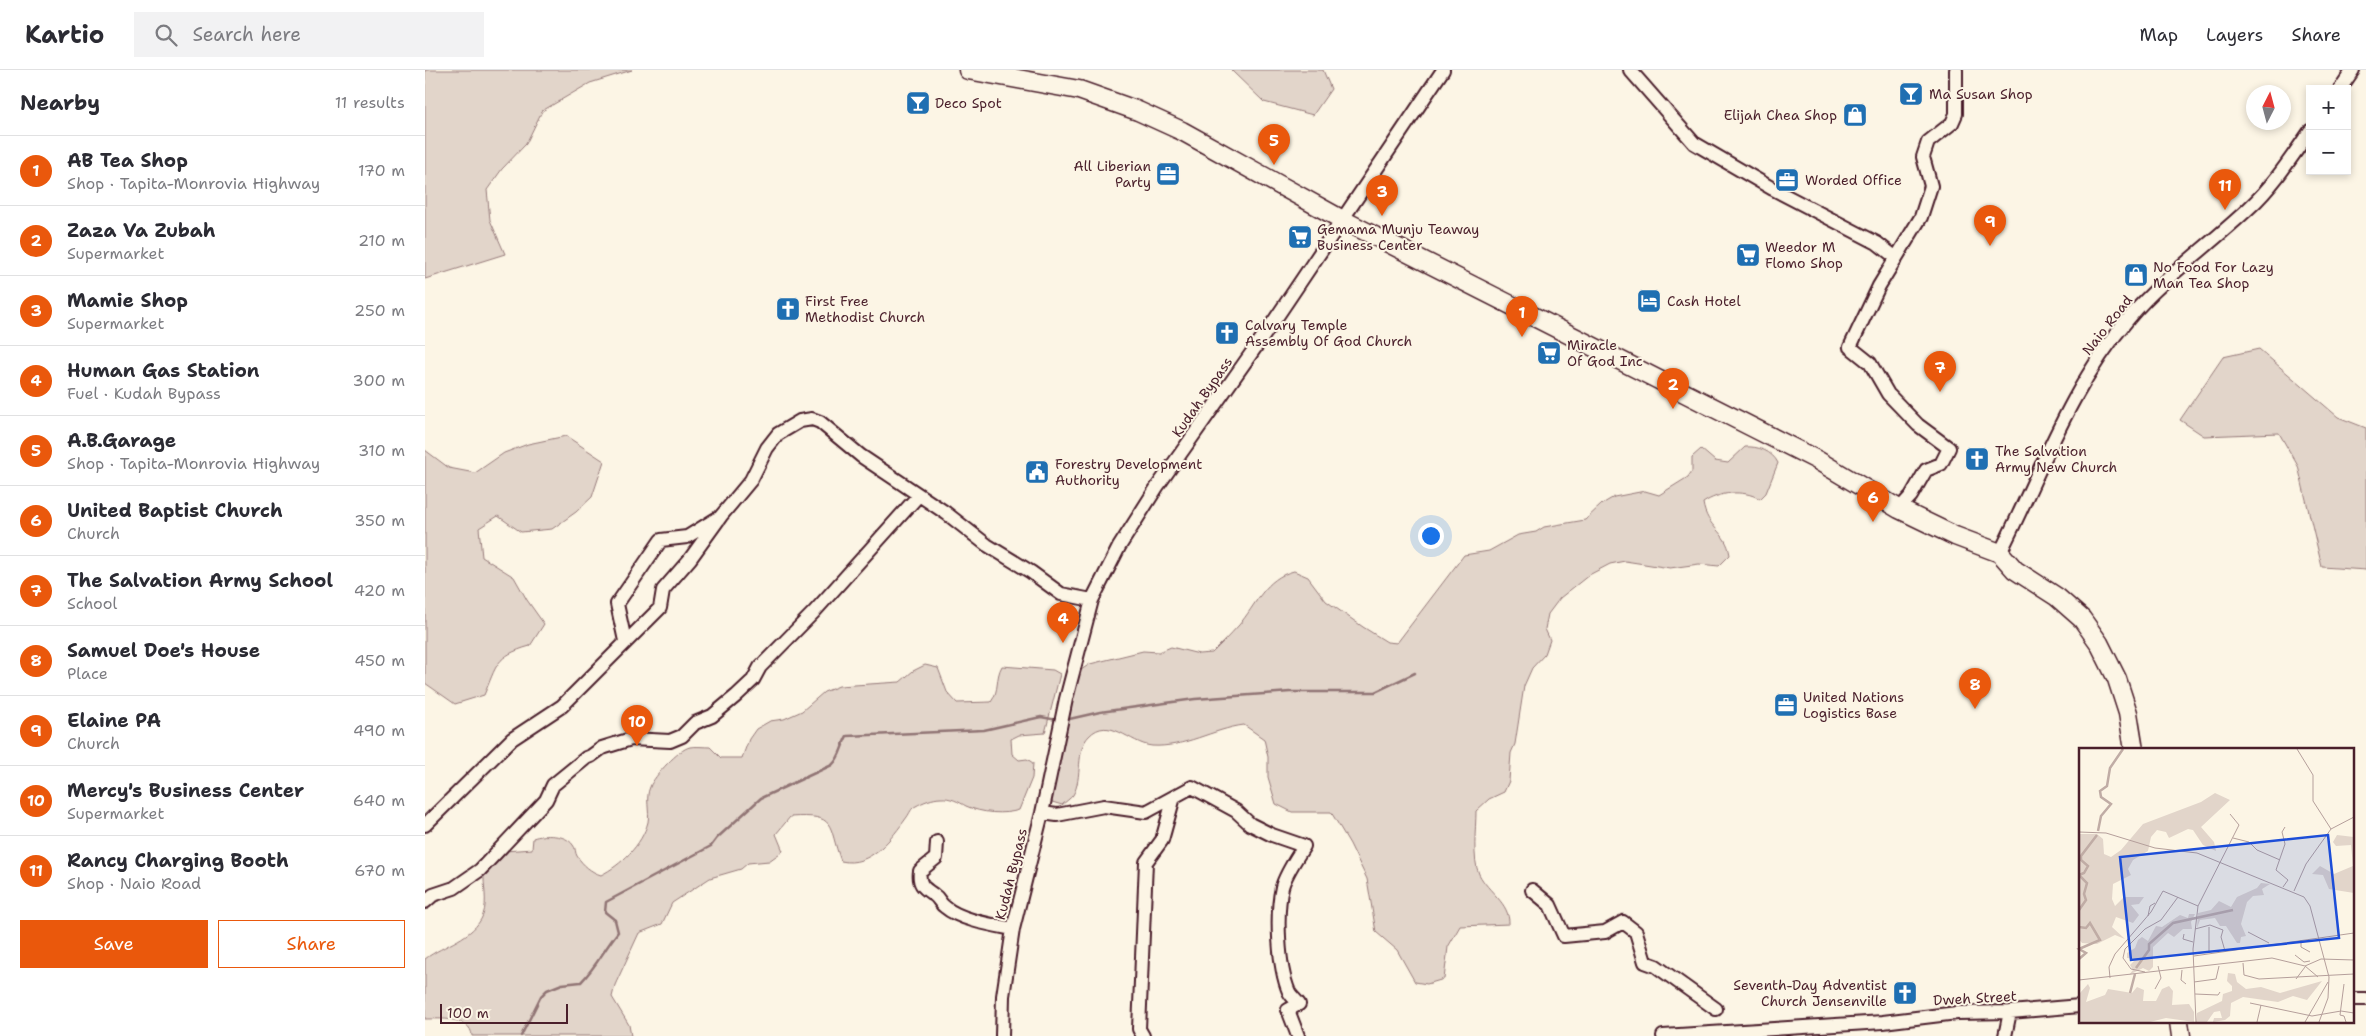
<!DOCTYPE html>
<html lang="en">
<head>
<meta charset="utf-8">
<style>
  body { margin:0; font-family:"Shantell Sans",sans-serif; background:#f2f2f3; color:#2b2b33 }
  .controls { position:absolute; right:15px; top:15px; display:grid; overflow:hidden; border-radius:0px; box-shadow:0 2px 8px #0003 }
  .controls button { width:45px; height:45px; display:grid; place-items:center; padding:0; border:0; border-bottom:1px solid #e1e1e2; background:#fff; color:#2b2b33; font:25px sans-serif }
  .compass { position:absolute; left:1821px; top:15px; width:45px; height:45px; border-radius:50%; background:#fff; box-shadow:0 2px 8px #0003; rotate:6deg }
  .scale { position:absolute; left:15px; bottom:12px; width:128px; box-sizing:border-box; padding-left:5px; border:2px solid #4a1f2b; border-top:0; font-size:14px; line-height:18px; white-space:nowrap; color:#4a1f2b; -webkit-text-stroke:4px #fcf5e5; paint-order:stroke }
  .you { position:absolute; left:1005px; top:465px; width:18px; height:18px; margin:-12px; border:4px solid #fff; border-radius:50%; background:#1a73e8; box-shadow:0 0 0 8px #1a73e833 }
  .badge { display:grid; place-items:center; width:32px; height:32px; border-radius:50%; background:#ea580c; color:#fff; font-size:16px; font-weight:700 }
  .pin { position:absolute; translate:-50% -41px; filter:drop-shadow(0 1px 2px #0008) }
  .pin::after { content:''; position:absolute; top:26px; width:18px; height:15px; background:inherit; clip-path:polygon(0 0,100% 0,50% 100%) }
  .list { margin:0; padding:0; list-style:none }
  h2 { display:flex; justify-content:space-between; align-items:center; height:65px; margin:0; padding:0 20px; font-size:21px }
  h2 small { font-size:16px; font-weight:400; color:#7c7c81 }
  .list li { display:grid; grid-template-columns:32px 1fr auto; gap:15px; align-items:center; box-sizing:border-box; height:70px; padding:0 20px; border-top:1px solid #e1e1e2 }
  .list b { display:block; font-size:19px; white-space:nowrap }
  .list p { margin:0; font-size:16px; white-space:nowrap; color:#7c7c81 }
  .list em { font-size:16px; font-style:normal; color:#7c7c81 }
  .actions { display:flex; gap:10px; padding:15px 20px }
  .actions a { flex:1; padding:11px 0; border:1px solid #ea580c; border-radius:0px; text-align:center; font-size:18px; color:#ea580c }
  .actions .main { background:#ea580c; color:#fff }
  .icon { flex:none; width:28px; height:28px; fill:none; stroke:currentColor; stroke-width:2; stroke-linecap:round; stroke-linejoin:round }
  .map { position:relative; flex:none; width:1941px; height:966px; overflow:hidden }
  header { display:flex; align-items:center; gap:30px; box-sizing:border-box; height:70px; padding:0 25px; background:#fff; border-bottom:1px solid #e1e1e2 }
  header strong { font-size:24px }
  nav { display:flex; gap:28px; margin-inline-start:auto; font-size:18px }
  .search { width:350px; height:45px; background:#f2f2f3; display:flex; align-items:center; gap:12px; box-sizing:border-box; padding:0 18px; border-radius:0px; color:#7c7c81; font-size:19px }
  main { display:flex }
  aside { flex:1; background:#fff }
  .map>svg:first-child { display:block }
  .green { fill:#e2d5ca; stroke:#967a7a }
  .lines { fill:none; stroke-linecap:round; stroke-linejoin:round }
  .stream { stroke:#917474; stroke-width:2.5 }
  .minor-casing { stroke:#4a1f2b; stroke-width:16 }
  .highway-casing { stroke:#4a1f2b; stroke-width:21 }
  .minor { stroke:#fcf5e5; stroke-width:12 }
  .highway { stroke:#fcf5e5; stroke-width:18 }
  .labels { text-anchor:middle; stroke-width:4; stroke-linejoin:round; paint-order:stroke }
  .poi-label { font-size:14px; fill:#4a1f2b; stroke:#fcf5e5; text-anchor:start }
  .street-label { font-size:14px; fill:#4a1f2b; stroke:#fcf5e5 }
  .inset-river { fill:none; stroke:#c0aca5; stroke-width:2.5 }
  .inset-road { fill:none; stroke:#b59f9b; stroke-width:1 }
  .view { fill:#1d4ed8; fill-opacity:0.15; stroke:#1d4ed8; stroke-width:2.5 }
  .inset-edge { fill:none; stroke:#4a1f2b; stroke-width:2.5 }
</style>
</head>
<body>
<header>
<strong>Kartio</strong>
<div class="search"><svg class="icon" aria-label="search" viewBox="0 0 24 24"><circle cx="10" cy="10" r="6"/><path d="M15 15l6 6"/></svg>Search here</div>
<nav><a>Map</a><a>Layers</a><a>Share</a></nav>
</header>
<main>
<aside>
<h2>Nearby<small>11 results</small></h2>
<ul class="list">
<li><span class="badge">1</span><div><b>AB Tea Shop</b><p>Shop · Tapita-Monrovia Highway</p></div><em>170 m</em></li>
<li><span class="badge">2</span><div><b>Zaza Va Zubah</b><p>Supermarket</p></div><em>210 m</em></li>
<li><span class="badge">3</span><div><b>Mamie Shop</b><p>Supermarket</p></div><em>250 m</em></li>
<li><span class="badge">4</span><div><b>Human Gas Station</b><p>Fuel · Kudah Bypass</p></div><em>300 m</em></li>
<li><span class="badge">5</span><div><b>A.B.Garage</b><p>Shop · Tapita-Monrovia Highway</p></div><em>310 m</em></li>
<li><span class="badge">6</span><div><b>United Baptist Church</b><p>Church</p></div><em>350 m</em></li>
<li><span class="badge">7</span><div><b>The Salvation Army School</b><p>School</p></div><em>420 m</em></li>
<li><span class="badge">8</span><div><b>Samuel Doe's House</b><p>Place</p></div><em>450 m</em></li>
<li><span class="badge">9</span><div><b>Elaine PA</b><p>Church</p></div><em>490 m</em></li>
<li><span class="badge">10</span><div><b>Mercy's Business Center</b><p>Supermarket</p></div><em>640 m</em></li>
<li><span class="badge">11</span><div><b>Rancy Charging Booth</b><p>Shop · Naio Road</p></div><em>670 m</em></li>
</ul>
<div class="actions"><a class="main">Save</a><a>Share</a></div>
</aside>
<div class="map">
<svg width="1941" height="966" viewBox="0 0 1941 966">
  <rect width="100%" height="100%" fill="#fcf5e5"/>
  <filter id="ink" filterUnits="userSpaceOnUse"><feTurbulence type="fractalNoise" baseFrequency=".02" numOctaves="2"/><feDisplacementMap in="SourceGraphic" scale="10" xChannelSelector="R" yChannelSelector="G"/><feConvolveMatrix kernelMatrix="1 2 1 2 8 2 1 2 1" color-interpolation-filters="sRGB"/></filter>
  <g filter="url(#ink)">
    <path class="green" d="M0,0h207l-42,13 -48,28 -16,33 -24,25 -15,21 3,30 15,34 -80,25z
      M806,0h92l8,19 -18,26 -49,-13z
      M1834,279l79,68 28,11v142l-44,-3 -24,-101 -19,-33 -75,3 -24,-16 43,-63z
      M141,366l38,25 -12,36 -16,15 -24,17 -31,3 -23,-16 -19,12 3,29 32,20 13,23 17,24 -14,22c-35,10 -33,19 -46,49l-29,9 -30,-21v-233l24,18 26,5 29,-20 24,-9z
      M1320,377c13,-1 27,4 33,16l-12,30 -6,6c-17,-10 -41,-7 -57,4 4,26 23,27 27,52l-11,11 -20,-2 -29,4 -45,-7 -15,3 -21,11 -29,23 -12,16 -3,15 5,11 -5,14 -13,14 -8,18 -9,58 -4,9 -2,28 -5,11 -15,7 -13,12c0,18 -4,48 3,63 9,18 31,29 30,50l-49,2 -12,21 -4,32 -17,5 -12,-2 -18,-32 -21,-18 -9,-53 -17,-35 -19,-32h-39l-16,-8 -8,-27v-20l-4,-18 -20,-14c-31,4 -60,23 -92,21 -22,-2 -43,-31 -63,-10 -14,14 -6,42 -16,59 -2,3 -8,7 -11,10l-13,-4 26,-127 15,-10 53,-13 16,1 12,-5 28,7 13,-1c9,-9 18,-18 27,-28 17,-20 26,-47 55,-54l14,6 18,24 37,26 24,15 10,1 67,-88 25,-4 29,-16 18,-3 8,-5 41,-7 17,-16 12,-7 31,-6 14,4 29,-18 4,-6v-14l9,-8 14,12 13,2z
      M500,595l13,3 9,24 10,11 34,-1c9,-12 4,-24 11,-36l51,4 7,4 -15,59 -26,2 -8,4 1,15 7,6 8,-1 6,4 -1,15 -13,32c-15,5 -38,3 -53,-4 -7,-4 -16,-9 -25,-8 -8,0 -18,4 -25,8 -5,2 -6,7 -9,11 -15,21 -37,51 -66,44 -14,-37 -3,-47 -51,-44l-14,17 7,17 -14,10 -21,2 -7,6 -31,9 -38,25 -10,21 -23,9 -24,52 -3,12 17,28 2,11h-159c-1,-20 -33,-17 -47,-17v-60c18,-14 49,-21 58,-44 5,-14 0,-29 1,-43l21,-21 27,-2 1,-11c11,-4 33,-4 40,7 3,3 2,8 4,11 6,9 14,16 24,19 20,-10 41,-30 47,-53 2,-11 -3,-24 2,-35 4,-11 29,-38 40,-40 6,-1 14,0 20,0l11,11h21l7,-19 7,-10 14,-8 14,-2 18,-8 22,-19 15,-6 61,-4 13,-11z"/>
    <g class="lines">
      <path class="stream" d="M640,650l35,-8 95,-13 95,-7h85l40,-19
        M96,966l20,-40 6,-6 15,-6 19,-2c15,-15 24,-34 37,-50l-3,-12 -10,-8 1,-10 105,-56 6,-8 44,-40 71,-33c9,-8 9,-19 15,-29l137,-6 57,-13 16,3"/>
      <defs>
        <path id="minor" d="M1205,0l64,73 79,46 104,54 18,14
          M1915,19l13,-19
          M1474,439l12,-13 15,-26 15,-6 8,-16 -31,-23 -30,-31 -18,-31 -20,-16 29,-61 42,-69 10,-31 -8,-29 5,-15 24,-19 4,-9v-44
          M1575,483c40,-79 70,-166 129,-235 35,-41 81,-73 120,-110 24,-22 42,-50 61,-77
          M200,571l-8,-37 44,-64 26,-3 29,-18
          M617,743l15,2 47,-9 42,6 46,-25 44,24 14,13 22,11 32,11c-8,13 -18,27 -22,41 -6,27 -4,79 7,105 2,4 7,8 10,12l-11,6 10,26
          M0,755l87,-86 50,-33 98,-98 3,-18 27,-31 31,-43 30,-36 16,-32 11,-14 22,-13 12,-2 8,3 41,34 85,57 41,32 44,27 30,22 31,6
          M512,772l-1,16 -16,13c-2,14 4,17 14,24 5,3 6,9 11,12 15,13 48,18 68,22
          M1107,820l18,15 14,31 41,-4 18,-10 13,10 9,30 11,4 60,43
          M0,832l8,-7 21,-7 26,-18 66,-70 7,-15 33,-27 5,-2 11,-8 29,-9 39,2 12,-5 13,-13 17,-7 24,-20 17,-16 7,-13 54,-55 105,-117
          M1927,929h14
          M577,966l1,-40 10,-67 29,-116 24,-114 26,-99 27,-53 38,-60 117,-166 169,-251
          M718,966l-4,-7 7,-167 16,-22 12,-43
          M1238,966l220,-14 74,-9 53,-1 70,-6
          M1580,966l5,-24"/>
        <path id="highway" d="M543,0l111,20 59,21 44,20 159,88 476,241 82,49 56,27 45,17 15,17 42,27 25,22 17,24 18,36 11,34 6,37
          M1754,952l2,14"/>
      </defs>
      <use href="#minor" class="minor-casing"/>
      <use href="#highway" class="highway-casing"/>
      <use href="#minor" class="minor"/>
      <use href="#highway" class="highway"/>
    </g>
  </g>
  <defs>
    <symbol id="bar-square" viewBox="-11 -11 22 22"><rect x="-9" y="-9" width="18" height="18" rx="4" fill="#1f6fb2" stroke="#fcf5e5"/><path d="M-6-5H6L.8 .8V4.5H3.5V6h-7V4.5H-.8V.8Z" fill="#fff"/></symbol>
    <symbol id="shop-square" viewBox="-11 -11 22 22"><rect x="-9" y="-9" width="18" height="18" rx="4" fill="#1f6fb2" stroke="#fcf5e5"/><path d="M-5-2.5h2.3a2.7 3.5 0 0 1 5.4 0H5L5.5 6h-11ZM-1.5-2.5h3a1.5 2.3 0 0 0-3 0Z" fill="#fff"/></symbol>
    <symbol id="office-square" viewBox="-11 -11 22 22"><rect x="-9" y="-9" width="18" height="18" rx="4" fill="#1f6fb2" stroke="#fcf5e5"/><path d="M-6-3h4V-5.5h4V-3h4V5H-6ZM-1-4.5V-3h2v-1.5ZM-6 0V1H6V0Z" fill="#fff"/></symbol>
    <symbol id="supermarket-square" viewBox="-11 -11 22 22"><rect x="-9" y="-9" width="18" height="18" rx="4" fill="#1f6fb2" stroke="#fcf5e5"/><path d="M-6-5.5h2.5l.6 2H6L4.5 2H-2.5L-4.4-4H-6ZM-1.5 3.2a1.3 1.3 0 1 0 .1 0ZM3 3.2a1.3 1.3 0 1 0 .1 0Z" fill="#fff"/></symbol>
    <symbol id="hotel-square" viewBox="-11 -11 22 22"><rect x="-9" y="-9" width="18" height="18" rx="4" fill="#1f6fb2" stroke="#fcf5e5"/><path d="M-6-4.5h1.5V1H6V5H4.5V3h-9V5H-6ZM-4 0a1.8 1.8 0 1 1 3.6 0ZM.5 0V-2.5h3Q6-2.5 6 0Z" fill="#fff"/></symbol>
    <symbol id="church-square" viewBox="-11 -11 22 22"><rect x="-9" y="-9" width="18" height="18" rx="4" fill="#1f6fb2" stroke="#fcf5e5"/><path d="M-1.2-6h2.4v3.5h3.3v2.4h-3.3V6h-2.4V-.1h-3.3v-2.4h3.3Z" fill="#fff"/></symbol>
    <symbol id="civic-square" viewBox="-11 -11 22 22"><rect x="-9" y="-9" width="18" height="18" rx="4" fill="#1f6fb2" stroke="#fcf5e5"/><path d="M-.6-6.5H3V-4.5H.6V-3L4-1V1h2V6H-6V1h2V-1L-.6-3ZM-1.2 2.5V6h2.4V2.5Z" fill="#fff"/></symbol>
  </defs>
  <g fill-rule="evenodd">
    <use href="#bar-square" x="1472" y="10" width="28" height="28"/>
    <use href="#bar-square" x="479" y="19" width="28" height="28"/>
    <use href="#shop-square" x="1416" y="31" width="28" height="28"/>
    <use href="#office-square" x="729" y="90" width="28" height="28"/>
    <use href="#office-square" x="1348" y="96" width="28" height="28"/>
    <use href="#supermarket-square" x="861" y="153" width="28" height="28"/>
    <use href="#supermarket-square" x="1309" y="171" width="28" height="28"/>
    <use href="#shop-square" x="1697" y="191" width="28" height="28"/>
    <use href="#hotel-square" x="1210" y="217" width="28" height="28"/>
    <use href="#church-square" x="349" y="225" width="28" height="28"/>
    <use href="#church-square" x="788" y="249" width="28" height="28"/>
    <use href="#supermarket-square" x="1110" y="269" width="28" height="28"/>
    <use href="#church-square" x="1538" y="375" width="28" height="28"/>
    <use href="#civic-square" x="598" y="388" width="28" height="28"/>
    <use href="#office-square" x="1347" y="621" width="28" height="28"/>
    <use href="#church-square" x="1466" y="909" width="28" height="28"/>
  </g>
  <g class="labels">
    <g class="poi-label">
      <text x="1504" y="29">Ma Susan Shop</text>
      <text x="510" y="38">Deco Spot</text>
      <text x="1412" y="50" text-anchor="end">Elijah Chea Shop</text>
      <text x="726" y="101" text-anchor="end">All Liberian<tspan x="726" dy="16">Party</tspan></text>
      <text x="1380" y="115">Worded Office</text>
      <text x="892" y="164">Gemama Munju Teaway<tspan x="892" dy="16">Business Center</tspan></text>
      <text x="1340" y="182">Weedor M<tspan x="1340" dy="16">Flomo Shop</tspan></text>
      <text x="1728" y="202">No Food For Lazy<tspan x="1728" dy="16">Man Tea Shop</tspan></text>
      <text x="380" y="236">First Free<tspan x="380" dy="16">Methodist Church</tspan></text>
      <text x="1242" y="236">Cash Hotel</text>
      <text x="820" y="260">Calvary Temple<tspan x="820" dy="16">Assembly Of God Church</tspan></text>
      <text x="1142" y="280">Miracle<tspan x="1142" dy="16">Of God Inc</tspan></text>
      <text x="1570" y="386">The Salvation<tspan x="1570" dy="16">Army New Church</tspan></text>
      <text x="630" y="399">Forestry Development<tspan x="630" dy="16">Authority</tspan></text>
      <text x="1378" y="632">United Nations<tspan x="1378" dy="16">Logistics Base</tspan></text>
      <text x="1462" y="920" text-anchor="end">Seventh-Day Adventist<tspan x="1462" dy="16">Church Jensenville</tspan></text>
    </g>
    <g class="street-label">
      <text transform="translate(1682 255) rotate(-52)" y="5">Naio Road</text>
      <text transform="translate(777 327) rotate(-55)" y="5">Kudah Bypass</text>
      <text transform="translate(586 804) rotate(-76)" y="5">Kudah Bypass</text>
      <text transform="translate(1550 928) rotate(-3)" y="5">Dweh Street</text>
    </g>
  </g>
  <g transform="translate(1654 678)">
    <rect width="275" height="275" fill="#fcf5e5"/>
    <path d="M136,45l15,7 -29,27 13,15 2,9 -13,-6 -10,-15 -5,-1 -19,9 -3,-6 -9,-2 -6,7 -3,14 -15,9 -5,9 3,6 -18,9 -1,15 3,7 9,-9h20l-5,7 -8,1 8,10 -6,8 -17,-6 -4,10 13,12 -10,-4 -18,9 -15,-1 -3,-4v-105h18l6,5 1,15 7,3 10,-7 22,-26 58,-22zM258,87l17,2v56l-25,-4 -6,-14 -11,-1 8,-8 14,8 19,-8 -2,-21 -15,1 -3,-4zM182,135l9,1 -8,5 2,6 -11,1 -6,6 -6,22 5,12 -5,1 -1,6h-3l-11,-17h-6l-5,-8 -15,2 -3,8 1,-15 13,-3 8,-9 12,6 6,-10 20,-9zM110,166h6l-4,8 1,7h-9l-9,8 -6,-4 -15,14v20l-4,4 -6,-3 -14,7 4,-5 -3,-5 6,-6 -9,-1v-5l8,-5 3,-8 4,-3 6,4 8,-15 6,1 18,-12 8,3zM149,225l7,1 2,8 9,7 15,-2 19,6 42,-12 -15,19 -14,-4 -15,6 -35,-5 -12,6 -1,13 -5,4 -12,2 1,-4h8l-2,-7 -6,1 -7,10h-11l1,-9 25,-12 1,-7 9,-3v-5l-5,-5zM9,236l2,4 -4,14 19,-7 3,-6 24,4 5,-6 7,3 -1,11h13l6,-12 7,-3 4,5 -1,14 17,-1 5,8v10l-28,-4 -16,4h-71l1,-29z" fill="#e2d5ca"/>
    <path class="inset-river" d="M19,83l3,-15 10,-12 -10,-7 -1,-6 7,-5 3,-18 13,-19M0,127l5,-2 4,-7 -7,-6v-4l16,-21M0,127l8,8 -3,11 2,6 -7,10M0,179l7,1 4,-5 10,17 -21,9 7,4 -7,6M57,220l13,-18v-6l24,-21 60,-13M51,245l5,-19"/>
    <path class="inset-road" d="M218,1l16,26v26l18,28M0,84l27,1 49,15 42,5 107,44 6,9 19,71 -1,21 -9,24M154,90l16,4 8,8 23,10M204,139l5,-7 -12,-10 9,-26 -3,-12 3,-5M215,143l12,-27 25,-35 23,-12M69,168l2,-10 5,-3M130,179v26M116,181l15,-4 13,5 -2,7 4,14M169,184l21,11M105,186l-1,5 10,3M222,192v7l9,5M216,207l9,7 6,-1M115,208l160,-23M164,215l1,12 15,4 95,-5M226,218l13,11M103,222l-1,10 5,4M66,224l-14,-3 -8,-11 2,-9 20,-20 16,-9 17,-23M31,230l-1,-11 6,-13 36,-42 12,-21 35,15M217,231l9,-12M0,232l193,-22 33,8 16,-7 33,1M115,234l22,-3 3,-13M265,236l-4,31 4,1 2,6M76,241l6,-11 -3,-12M116,246l23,1 2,-3M171,255l62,13 29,-5 13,2M117,274l-3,-73 5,-43 41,-81 -9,-11M178,274l4,-17M226,274l23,-40"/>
    <path class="view" d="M249,87l11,103 -208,22 -11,-103z"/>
    <rect width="275" height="275" class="inset-edge"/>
  </g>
</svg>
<div class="controls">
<button>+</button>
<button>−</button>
</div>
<svg class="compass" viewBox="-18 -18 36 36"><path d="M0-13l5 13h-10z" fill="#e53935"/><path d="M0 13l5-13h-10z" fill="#7c7c81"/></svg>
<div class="scale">100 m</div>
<div class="you"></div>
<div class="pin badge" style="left:1097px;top:267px">1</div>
<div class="pin badge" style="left:1248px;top:339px">2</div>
<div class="pin badge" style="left:957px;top:146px">3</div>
<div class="pin badge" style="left:638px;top:573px">4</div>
<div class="pin badge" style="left:849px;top:95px">5</div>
<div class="pin badge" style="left:1448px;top:452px">6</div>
<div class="pin badge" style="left:1515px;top:322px">7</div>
<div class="pin badge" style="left:1550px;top:639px">8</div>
<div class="pin badge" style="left:1565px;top:176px">9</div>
<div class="pin badge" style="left:212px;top:676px">10</div>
<div class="pin badge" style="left:1800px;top:140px">11</div>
</div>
</main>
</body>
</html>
